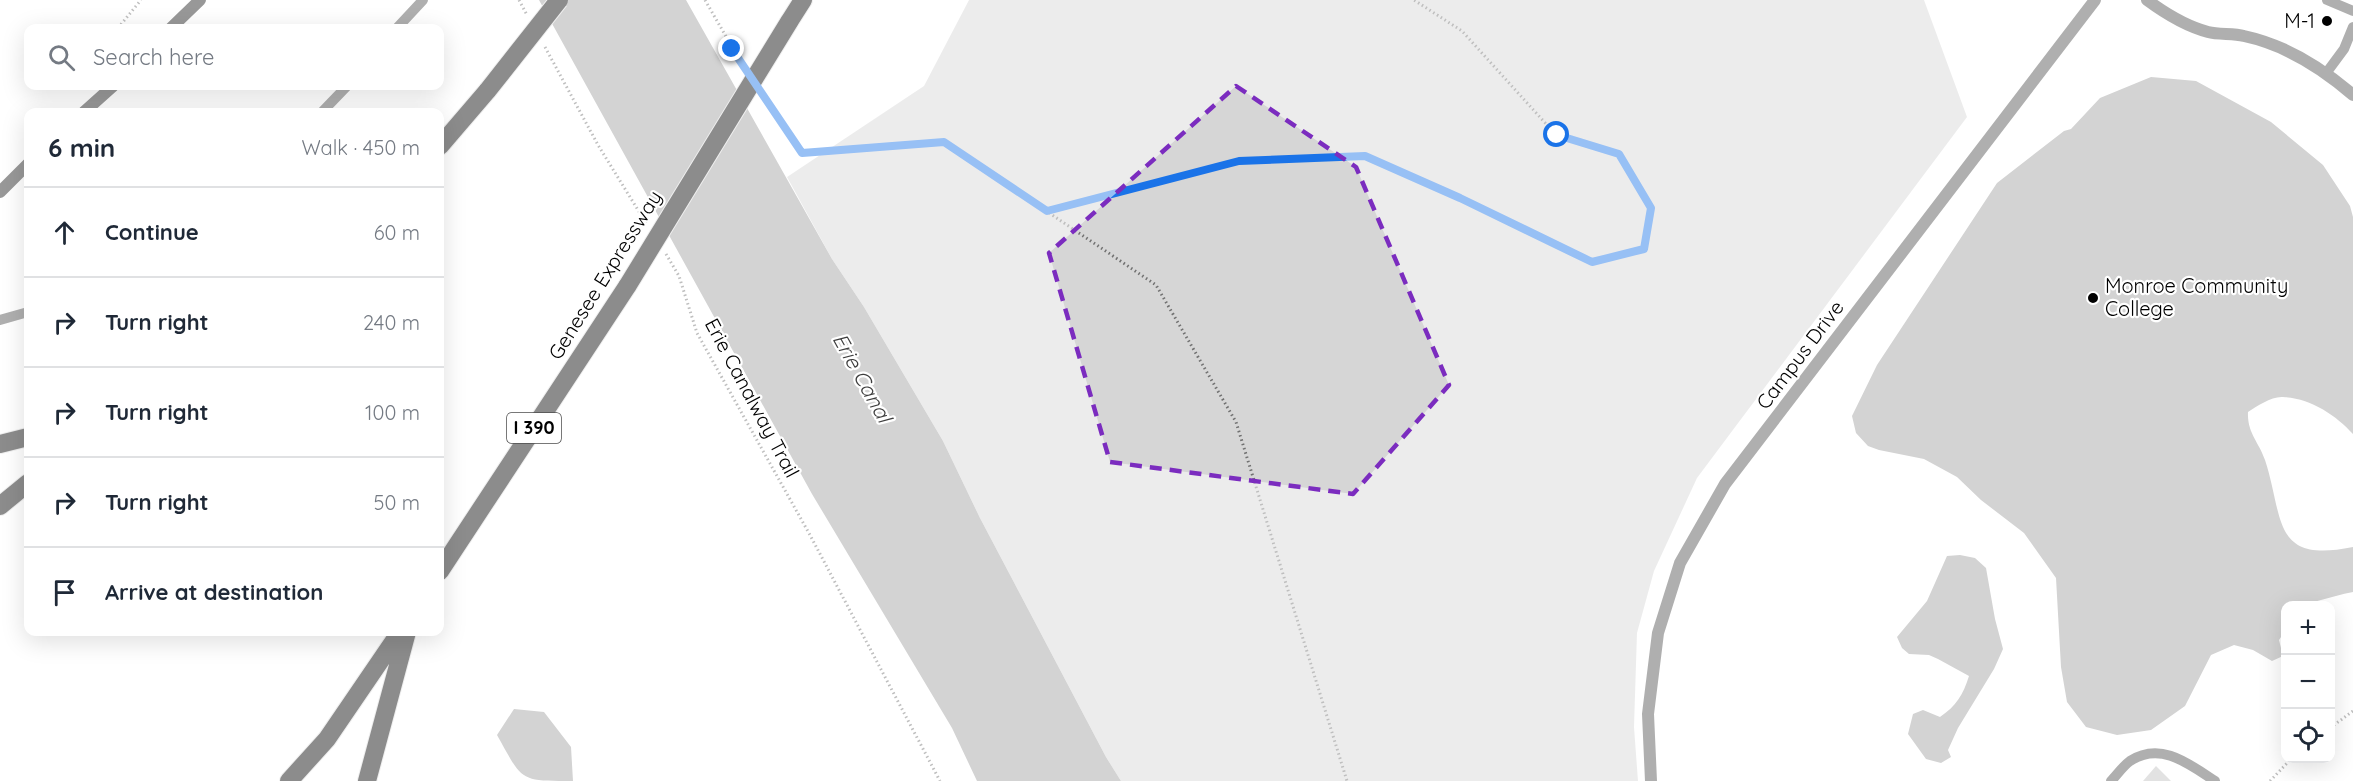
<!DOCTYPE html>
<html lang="en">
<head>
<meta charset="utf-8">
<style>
  body { margin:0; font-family:Quicksand,sans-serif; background:#f2f2f3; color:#1f2937 }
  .controls { position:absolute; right:18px; bottom:18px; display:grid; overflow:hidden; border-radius:12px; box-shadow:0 6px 24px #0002 }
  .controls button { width:54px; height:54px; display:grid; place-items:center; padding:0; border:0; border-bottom:2px solid #e0e1e3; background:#fff; color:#1f2937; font:30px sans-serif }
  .stop { position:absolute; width:18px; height:18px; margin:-14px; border:4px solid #1a73e8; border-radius:50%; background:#fff }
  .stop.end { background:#1a73e8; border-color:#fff; box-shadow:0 2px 6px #0008 }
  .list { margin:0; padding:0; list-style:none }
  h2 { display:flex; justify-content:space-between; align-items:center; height:78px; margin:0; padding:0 24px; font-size:26px }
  h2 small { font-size:20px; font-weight:400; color:#747a83 }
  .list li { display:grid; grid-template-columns:39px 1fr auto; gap:18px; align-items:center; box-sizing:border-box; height:90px; padding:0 24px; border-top:2px solid #e0e1e3 }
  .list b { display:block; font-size:22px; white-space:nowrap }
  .list em { font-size:20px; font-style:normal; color:#747a83 }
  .icon { flex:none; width:33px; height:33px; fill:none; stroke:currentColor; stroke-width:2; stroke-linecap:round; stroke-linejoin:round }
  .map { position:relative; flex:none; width:2353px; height:781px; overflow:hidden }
  .search { position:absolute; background:#fff; box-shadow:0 6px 24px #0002; left:24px; top:24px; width:420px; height:66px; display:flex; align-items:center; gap:15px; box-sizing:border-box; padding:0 21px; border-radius:12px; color:#747a83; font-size:22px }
  .panel { position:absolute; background:#fff; box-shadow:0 6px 24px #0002; left:24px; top:108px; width:420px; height:528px; border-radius:12px }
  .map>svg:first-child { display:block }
  .green { fill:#d6d6d6 }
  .water { fill:#9d9d9d }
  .building { fill:#bfbfbf }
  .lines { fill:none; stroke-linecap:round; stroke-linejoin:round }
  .highway-casing { stroke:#dbdbdb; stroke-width:20 }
  .path { stroke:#717171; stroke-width:3; stroke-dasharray:1.5 3; stroke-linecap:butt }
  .lane { stroke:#4f4f4f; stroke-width:10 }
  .street { stroke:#4f4f4f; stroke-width:12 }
  .secondary { stroke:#1c1c1c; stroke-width:12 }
  .highway { stroke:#000; stroke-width:18 }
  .highway-bridge-casing { stroke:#dbdbdb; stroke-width:20; stroke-linecap:butt }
  .highway-bridge { stroke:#000; stroke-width:18 }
  .route { stroke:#1a73e8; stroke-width:8 }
  .marked { fill:none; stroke:#7b2cbf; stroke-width:4.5; stroke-dasharray:12 8; stroke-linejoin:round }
  .poi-dot { fill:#000; stroke:#fff; stroke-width:2 }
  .labels { text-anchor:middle; stroke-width:4.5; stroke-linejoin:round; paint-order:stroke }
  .shield { fill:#fff; stroke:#4c4c4c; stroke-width:1.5 }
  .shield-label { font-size:18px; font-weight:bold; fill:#000 }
  .poi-label { font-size:20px; fill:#000; stroke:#fff; text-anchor:end }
  .street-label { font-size:20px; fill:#000; stroke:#fff }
  .water-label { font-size:21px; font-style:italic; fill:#3e3e3e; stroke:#fff }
</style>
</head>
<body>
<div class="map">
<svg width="2353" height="781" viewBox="0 0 2353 781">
  <rect width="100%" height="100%" fill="#fff"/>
  <path class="green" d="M969,0h955l43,117 -270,361 -43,93 -17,62 -3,94 4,54h-517l-15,-24 -126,-239 -37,-77 -79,-134 -32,-48 -45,-82 137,-91z"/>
  <path class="water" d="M539,0h147l146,259 32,48 79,134 37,77 126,239 15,24h-144l-25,-53 -140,-234z
    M2151,77l45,4 75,41 52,43 27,41 3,11v217c-17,-19 -43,-36 -70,-37 -11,-1 -26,9 -35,15 -1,21 11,30 17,48 19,58 6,104 88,87v45c-23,4 -45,14 -67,14l-1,25 -6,9 4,16 -11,5 -19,-11 -19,-5 -23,10 -26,51 -34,24 -34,5 -31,-8 -19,-25 -6,-35 -5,-89 -32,-45 -43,-33 -24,-23 -33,-18 -45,-9 -11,-4 -12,-13 -4,-17 25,-51 120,-182 67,-52 7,-2 29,-31z
    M1960,555l15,3 11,10 9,51 8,30 -9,20 -36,59 -10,22 3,7 -10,6 -15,-4 -18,-25 5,-20 10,-4 17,7c16,-11 23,-22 29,-41l-31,-17 -9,-4 -20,-1 -7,-6 -5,-11 30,-36 20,-45z
    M514,709l30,3 27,35 2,34c-55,0 -50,0 -76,-46z"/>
  <path class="building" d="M2156,766l15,15h-28z"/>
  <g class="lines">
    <defs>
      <path id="highway" d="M789,22l14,-22
        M440,146l48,-56
        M0,444l28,-7
        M0,506l28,-23
        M440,571l188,-286
        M289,781l38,-42 73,-107
        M367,781l40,-149"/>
    </defs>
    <use href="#highway" class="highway-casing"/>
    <path class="path" d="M519,0l8,15
      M705,0l38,66
      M118,28l23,-28
      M545,47l53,98 48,78
      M764,96l38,57 142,-11 212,143 80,137 111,359
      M1047,211l192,-50 126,-5 95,42 132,64 52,-13 7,-41 -32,-54 -62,-18 -95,-105 -48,-31
      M666,254l13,22 18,57 113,202 130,246
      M2330,728l23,-17
      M2270,781l22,-23"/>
    <path class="lane" d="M2327,0l26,11
      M397,28l26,-28
      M2327,72l17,-23 9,-22
      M322,112l25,-26
      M0,320l28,-8
      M2111,781c6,-6 12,-15 19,-20 31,-20 59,3 85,20"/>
    <path class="street" d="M2147,0c19,14 38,26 61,32 11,3 25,1 36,4 42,9 78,32 109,59
      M1651,781l-3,-67 10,-81 22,-70 45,-79 370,-484"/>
    <path class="secondary" d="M171,28l29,-28
      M84,112l29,-26
      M0,192l28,-28"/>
    <use href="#highway" class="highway"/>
    <defs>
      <path id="highway-bridge" d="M488,90l71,-90
        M628,285l161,-263"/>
    </defs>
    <use href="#highway-bridge" class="highway-bridge-casing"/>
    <use href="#highway-bridge" class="highway-bridge"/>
  </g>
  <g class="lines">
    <path class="route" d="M732,49l70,104 142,-11 103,69 192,-50 126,-5 95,42 132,64 52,-13 7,-41 -32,-54 -62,-19"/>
  </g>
  <path d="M0 0H2353V781H0ZM1236,86l120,81 93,218 -96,109 -243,-32 -61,-209z" fill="#fff" fill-opacity=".55" fill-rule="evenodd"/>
  <path class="marked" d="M1236,86l120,81 93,218 -96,109 -243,-32 -61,-209z"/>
  <g class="poi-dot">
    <circle cx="2327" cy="21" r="6"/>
    <circle cx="2093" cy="298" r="6"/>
  </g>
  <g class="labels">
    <rect class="shield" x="507" y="413" width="54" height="30" rx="4.5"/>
    <g class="shield-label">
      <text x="534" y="434">I 390</text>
    </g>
    <g class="poi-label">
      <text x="2315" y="28">M-1</text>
      <text x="2105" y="293" text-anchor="start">Monroe Community<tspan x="2105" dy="23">College</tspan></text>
    </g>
    <g class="street-label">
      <text transform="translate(605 275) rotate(-58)" y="7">Genesee Expressway</text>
      <text transform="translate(1800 355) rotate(-53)" y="7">Campus Drive</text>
      <text transform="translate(752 398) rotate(62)" y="7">Erie Canalway Trail</text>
    </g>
    <g class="water-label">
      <text transform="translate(862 378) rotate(61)" y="7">Erie Canal</text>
    </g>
  </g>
</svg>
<div class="controls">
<button>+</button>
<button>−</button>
<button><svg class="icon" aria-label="locate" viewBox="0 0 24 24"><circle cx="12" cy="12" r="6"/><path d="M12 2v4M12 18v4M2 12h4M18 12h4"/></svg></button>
</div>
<div class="stop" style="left:1557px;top:135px"></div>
<div class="stop end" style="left:732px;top:49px"></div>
<div class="search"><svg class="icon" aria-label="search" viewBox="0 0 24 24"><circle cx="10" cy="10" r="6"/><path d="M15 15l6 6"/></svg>Search here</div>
<section class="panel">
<h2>6 min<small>Walk · 450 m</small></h2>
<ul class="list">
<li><svg class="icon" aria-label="ahead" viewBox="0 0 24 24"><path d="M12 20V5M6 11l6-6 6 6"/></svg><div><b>Continue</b></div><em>60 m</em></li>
<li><svg class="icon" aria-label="right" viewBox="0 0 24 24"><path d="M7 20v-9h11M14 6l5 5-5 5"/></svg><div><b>Turn right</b></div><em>240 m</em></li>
<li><svg class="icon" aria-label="right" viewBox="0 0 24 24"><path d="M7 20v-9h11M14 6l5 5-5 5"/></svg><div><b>Turn right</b></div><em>100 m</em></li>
<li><svg class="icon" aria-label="right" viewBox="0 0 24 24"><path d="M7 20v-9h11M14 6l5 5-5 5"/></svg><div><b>Turn right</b></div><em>50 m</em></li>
<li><svg class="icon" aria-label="arrive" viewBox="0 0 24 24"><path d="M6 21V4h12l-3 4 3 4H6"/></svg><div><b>Arrive at destination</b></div></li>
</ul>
</section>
</div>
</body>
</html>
